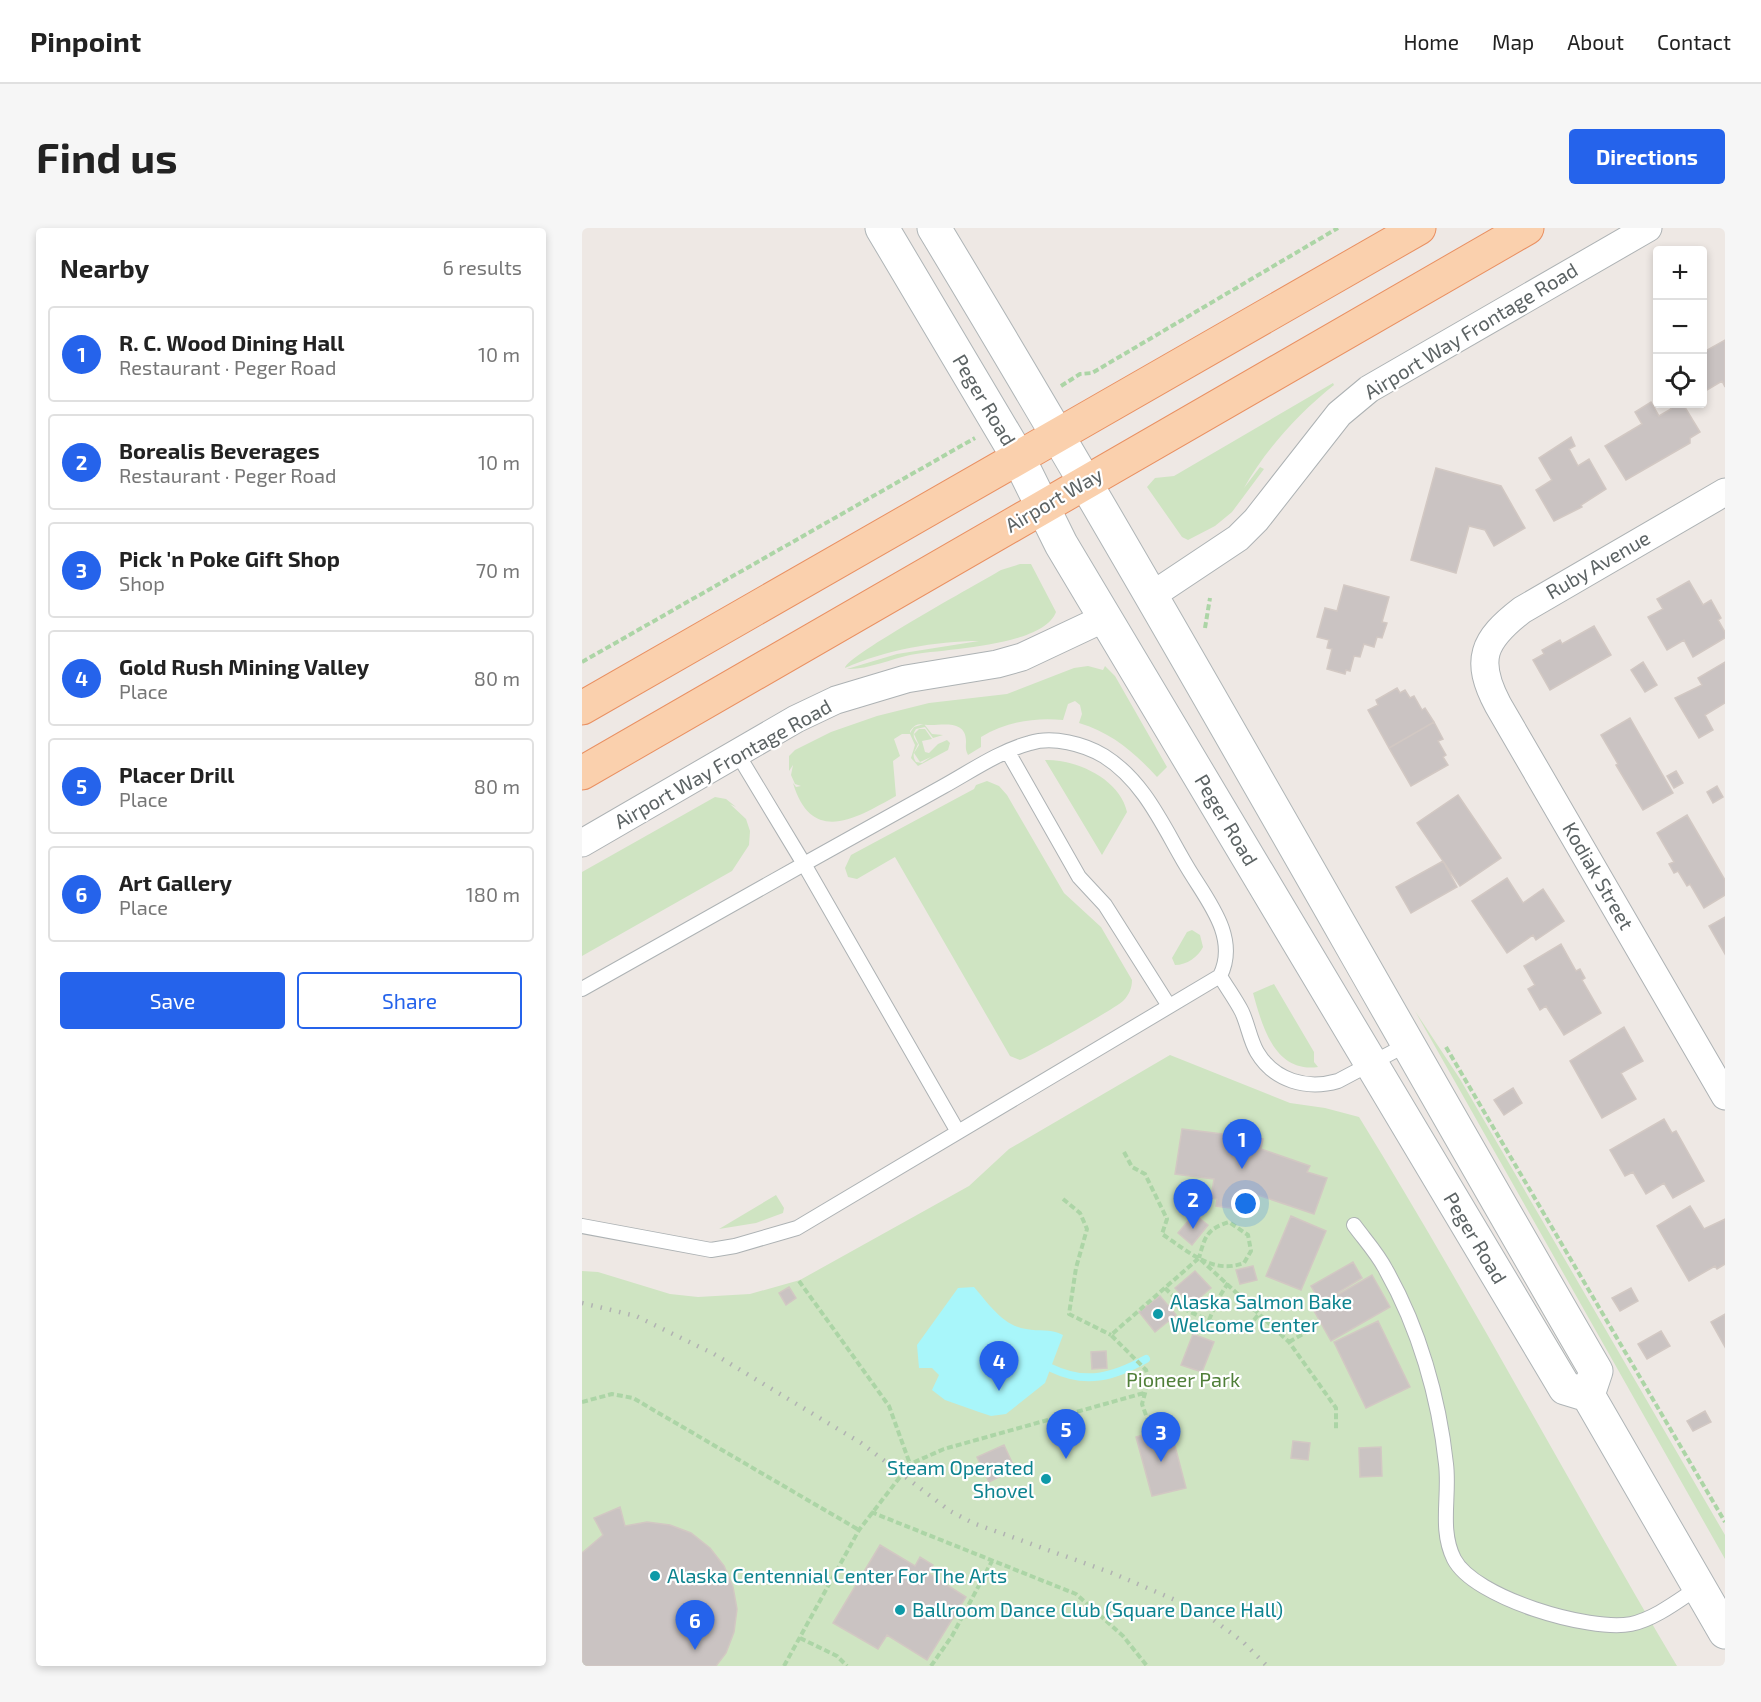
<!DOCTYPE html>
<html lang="en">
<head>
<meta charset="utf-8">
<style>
  body { margin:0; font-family:"Exo 2",sans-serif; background:#f6f6f6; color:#222 }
  .controls { position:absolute; right:18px; top:18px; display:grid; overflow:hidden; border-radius:6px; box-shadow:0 3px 9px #0003 }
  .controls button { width:54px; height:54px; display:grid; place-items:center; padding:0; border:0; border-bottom:2px solid #e0e0e0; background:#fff; color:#222; font:30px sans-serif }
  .you { position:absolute; left:664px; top:976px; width:21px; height:21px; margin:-15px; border:4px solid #fff; border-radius:50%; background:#1a73e8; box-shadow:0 0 0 9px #1a73e833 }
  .badge { display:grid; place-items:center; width:39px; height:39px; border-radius:50%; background:#2563eb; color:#fff; font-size:20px; font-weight:700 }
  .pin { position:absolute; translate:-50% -50px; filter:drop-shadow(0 2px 3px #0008) }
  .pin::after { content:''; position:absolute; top:32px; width:21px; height:18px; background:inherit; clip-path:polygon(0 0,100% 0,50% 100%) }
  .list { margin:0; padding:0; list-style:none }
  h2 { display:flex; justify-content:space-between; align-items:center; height:78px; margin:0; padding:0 24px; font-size:26px }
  h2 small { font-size:20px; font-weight:400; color:#767676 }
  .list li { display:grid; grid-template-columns:39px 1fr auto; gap:18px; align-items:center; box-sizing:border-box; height:96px; margin:0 12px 12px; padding:0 12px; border:2px solid #e0e0e0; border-radius:6px }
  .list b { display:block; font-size:22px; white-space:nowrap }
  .list p { margin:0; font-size:20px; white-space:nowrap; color:#767676 }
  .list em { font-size:20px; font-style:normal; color:#767676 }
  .actions { display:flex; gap:12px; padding:18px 24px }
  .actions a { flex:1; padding:14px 0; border:2px solid #2563eb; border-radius:6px; text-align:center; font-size:21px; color:#2563eb }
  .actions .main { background:#2563eb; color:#fff }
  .icon { flex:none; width:33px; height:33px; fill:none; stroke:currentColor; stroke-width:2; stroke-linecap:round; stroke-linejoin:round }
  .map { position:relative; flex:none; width:1143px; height:1438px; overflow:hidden; border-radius:6px }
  header { display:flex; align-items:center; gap:36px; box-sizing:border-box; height:84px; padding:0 30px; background:#fff; border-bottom:2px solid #e0e0e0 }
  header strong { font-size:28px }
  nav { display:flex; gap:33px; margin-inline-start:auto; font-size:21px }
  .intro { display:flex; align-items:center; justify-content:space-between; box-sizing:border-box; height:144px; padding:0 36px }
  h1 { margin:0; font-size:42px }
  .button { padding:15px 27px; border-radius:6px; background:#2563eb; color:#fff; font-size:21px; font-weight:700 }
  main { display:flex; gap:36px; padding:0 36px }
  aside { flex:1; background:#fff; border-radius:6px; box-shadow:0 3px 9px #0003 }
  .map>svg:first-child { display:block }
  .green { fill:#cfe4c2 }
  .water { fill:#a8f6fa }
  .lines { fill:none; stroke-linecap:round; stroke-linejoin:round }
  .stream { stroke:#a8f6fa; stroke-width:8 }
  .building { fill:#cac3c2; stroke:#d2c8c3; stroke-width:1.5 }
  .service-casing { stroke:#adb2b4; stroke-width:16 }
  .minor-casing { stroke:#adb2b4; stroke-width:29 }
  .secondary-casing { stroke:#afb5b7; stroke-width:35 }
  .primary-casing { stroke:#e99062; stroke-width:35 }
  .path { stroke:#acd5a6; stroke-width:4; stroke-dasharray:6 3; stroke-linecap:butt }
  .service { stroke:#fff; stroke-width:14 }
  .minor { stroke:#fff; stroke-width:27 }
  .secondary { stroke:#fff; stroke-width:33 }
  .primary { stroke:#fad0ad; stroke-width:33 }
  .rail { stroke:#b1b2b2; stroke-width:4.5; stroke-dasharray:1.5 8; stroke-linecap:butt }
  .culture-dot { fill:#0f9aa8; stroke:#fff; stroke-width:2 }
  .labels { text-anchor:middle; stroke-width:4.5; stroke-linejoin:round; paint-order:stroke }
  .street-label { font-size:20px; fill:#5c6364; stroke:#fff }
  .culture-label { font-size:20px; fill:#0d838f; stroke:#fff; text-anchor:start }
  .park-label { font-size:20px; fill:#507f39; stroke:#fff }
</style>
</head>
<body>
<header>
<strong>Pinpoint</strong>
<nav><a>Home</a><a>Map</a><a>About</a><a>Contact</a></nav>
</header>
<div class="intro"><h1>Find us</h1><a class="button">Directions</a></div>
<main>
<aside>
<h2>Nearby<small>6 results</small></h2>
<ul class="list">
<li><span class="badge">1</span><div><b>R. C. Wood Dining Hall</b><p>Restaurant · Peger Road</p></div><em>10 m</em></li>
<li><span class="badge">2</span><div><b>Borealis Beverages</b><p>Restaurant · Peger Road</p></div><em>10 m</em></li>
<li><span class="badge">3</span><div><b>Pick 'n Poke Gift Shop</b><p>Shop</p></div><em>70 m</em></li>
<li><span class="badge">4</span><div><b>Gold Rush Mining Valley</b><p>Place</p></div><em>80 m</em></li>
<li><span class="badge">5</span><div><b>Placer Drill</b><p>Place</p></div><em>80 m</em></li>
<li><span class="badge">6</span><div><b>Art Gallery</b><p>Place</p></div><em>180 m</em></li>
</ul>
<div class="actions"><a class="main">Save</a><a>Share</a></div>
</aside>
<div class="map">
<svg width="1143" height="1438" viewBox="0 0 1143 1438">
  <rect width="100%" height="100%" fill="#eee8e4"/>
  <path class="green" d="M751,155l1,2c-35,28 -69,65 -90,103l16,-21 4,2 -32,43 -17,14 -27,14 -6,-3 -35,-50 8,-9 19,-2z
    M438,336h11l25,48c-13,35 -114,37 -146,43 -19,4 -44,15 -63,14l50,-15 82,-13c-43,0 -94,9 -134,27 1,-12 136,-86 156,-98z
    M506,438l15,4 2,-4 10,10 52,91 -10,10c-23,-25 -45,-44 -78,-54l3,-9 -2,-9 -5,-4 -7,3 -5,16c-28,-3 -57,2 -82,17v10l-13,8c-3,-6 -2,-8 -2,-14 0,-21 -23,-16 -35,-16 -10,0 -14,-4 -21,6v2l4,-6 10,-3 8,10 11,1 -10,3 -8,-11 -9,2c-5,7 -1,10 2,15 -3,8 -7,10 -2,18l6,1 9,-6 -11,5 -6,-9 5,-8 -5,-11 5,-5h6l7,10 -10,2 3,11 4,1 9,-9 9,-4 3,3 -2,7 -30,16 -7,-8 4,-13 -5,-11h-8l-8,5 6,17 -7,5 3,35c-38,21 -84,51 -103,-13l3,4 5,-1 -6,-2 -4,-9 2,-10 -4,6v-15l6,-6 36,-18 46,-16 52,-13 78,-9 67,-26z
    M463,532c31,-1 75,19 82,52l-25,43z
    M405,553l12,5 8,9 57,98 37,34 31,53c0,8 -3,15 -9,21 -7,7 -95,57 -103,59l-10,-4 -115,-199 -38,22 -9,-2 -3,-9 6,-13 123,-66 2,-4z
    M133,569l11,2 10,8 -6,-3 16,15 4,12 -1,14 -17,26 -150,85v-84z
    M610,702l8,5 3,12c-5,10 -16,18 -28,18l-3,-7 15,-26z
    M692,756l40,68v10l4,5c-44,6 -56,-42 -65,-74z
    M833,783l45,68 265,456v24z
    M588,827l120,48 35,5 34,9c111,180 210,367 318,549h-1095v-395l16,1 72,22 28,3 52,-3 50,-14 169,-94 40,-37z
    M194,967l8,13 -1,5 -27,10 -37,6z"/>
  <path class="water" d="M392,1059c14,16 29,39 52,42 14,3 23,-1 37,6l-18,48 -39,31 -15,2 -12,-4 -34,-12 -13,-10 7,-15 -7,-7h-13l-2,-23 41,-57z"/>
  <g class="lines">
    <path class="stream" d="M469,1140c35,17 62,9 95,-9"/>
  </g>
  <path class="building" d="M1143,112v47l-3,-6 -20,12v-40z
    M1069,174l8,14 12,-7 -3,-5h15l17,28 -10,6v5l-64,37 -21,-34 37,-22 -7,-12z
    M989,209l4,9 -6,3 9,17 11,-7 17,30 -25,16 1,2 -28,14 -18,-31 16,-10 -13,-22z
    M854,240l65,18 24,42 -31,18 -9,-16 -16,-4 -13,47 -45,-13z
    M1107,353l14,24 8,-5 10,18 -3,2 7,12v6l-32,19 -9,-17 -17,10 -19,-33 15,-8 -6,-10z
    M762,357l45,12 -7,25 5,1 -5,15 -5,-1 -3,10 -10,-3 -4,13 -6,-1 -4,15 -4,-1 -1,4 -18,-5 5,-20 -5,-1 2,-8 -12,-3 8,-29 12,3z
    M1012,398l17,29 -61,35 -17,-30 11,-6 -2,-4 18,-10 2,4z
    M1061,434l14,23 -12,7 -14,-22z
    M1143,434v41l-20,12 8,15 -14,8 -24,-40 27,-13 -4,-7z
    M815,460l3,5 5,-3 5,8 4,-2 8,14 3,-2 9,14 -45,26 -21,-38 10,-5 -2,-5z
    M1048,490l43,75 -30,17 -27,-45 2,-1 -17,-29z
    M852,494l9,17 -5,2 8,14 -3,2 5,8 -37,21 -22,-38z
    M1094,543l7,12 -9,5 -7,-12z
    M1135,558l6,11 -10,6 -6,-11z
    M876,567l43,63 -41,28 -43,-63z
    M1105,587l38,65v15l-21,13 -14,-24 -3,2 -9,-15 -4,2 -5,-9 5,-2 -17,-29z
    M861,633l14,26 -46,26 -15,-26z
    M925,650l16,25 20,-14 21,32 -28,19 -3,-5 -26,18 -35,-52z
    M1143,689v37l-16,-28z
    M979,716l15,27 4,-2 5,9 -3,2 19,33 -37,22 -18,-29 -6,4 -12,-21 7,-4 -11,-19z
    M1042,799l19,34 -22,12 15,26 -34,19 -32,-57z
    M931,860l9,15 -18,12 -10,-15z
    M1082,891l8,14 4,-2 28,50 -31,17 -9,-15 -18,11 -13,-22 -8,4 -15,-26z
    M600,901l81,10 -2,10 49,17 -3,6 20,6 -13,36 -59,-20 -2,10 -6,-1 -2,7 -29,-4 1,-7 -6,-1 3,-19 -39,-5z
    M1108,978l14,23 21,-10v45l-8,5 -2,-3 -26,15 -32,-55z
    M612,986l14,11 -16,20 -14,-12z
    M709,988l35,15 -25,59 -35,-14z
    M771,1034l9,16 -41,25 -10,-17z
    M671,1038l4,14 -17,4 -4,-14z
    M613,1043l16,17 -20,17 -16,-17z
    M790,1047l18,32 -59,34 -18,-32z
    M207,1059l7,11 -10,7 -7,-12z
    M1049,1060l7,13 -18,10 -8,-13z
    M578,1068l16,19 -21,17 -16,-20z
    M1143,1086v33l-14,-25z
    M796,1093l32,66 -44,21 -32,-66z
    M1079,1103l9,15 -23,13 -9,-15z
    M611,1106l21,8 -12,30 -21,-7z
    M524,1123l1,17 -15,1 -1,-17z
    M1123,1183l6,11 -18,9 -6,-10z
    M588,1199l16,61 -34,8 -16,-59z
    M711,1213l17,2 -2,17 -17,-2z
    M422,1217l11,24 -26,13 -12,-25z
    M799,1219l1,29 -22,1 -1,-29z
    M38,1279l5,19 22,-4 23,3 21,8 19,15 14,18 9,21 4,22 -3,23 -8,21 -10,13h-134v-113l21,-18 -9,-17z
    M298,1317l35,21 5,-9 13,8 -5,8 38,24 -39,63 -40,-25 -9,14 -45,-26z"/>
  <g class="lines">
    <defs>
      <path id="service" d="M426,524l71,125 26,28 64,101
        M155,525l67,111c47,-26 93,-52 140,-78 27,-15 56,-35 86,-43 23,-7 54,1 74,13 40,25 59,70 82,109 19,33 54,71 34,111 7,12 16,24 22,36 6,13 8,28 15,40 17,29 50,38 81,29l68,-36
        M0,761l222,-125 154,268
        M772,997c11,15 24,29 32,45 33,58 53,128 60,194 4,32 -7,65 8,95 20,39 136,73 177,65 24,-5 48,-24 68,-37
        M0,998l129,24 24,-4 62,-18 423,-252"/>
      <path id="minor" d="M1143,264l-203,118c-39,30 -48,50 -24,95l227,391
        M569,368l87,-58 18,-18 83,-106 30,-25 279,-161
        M0,615l214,-124 40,-19 70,-21 91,-15 25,-7 85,-40"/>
      <path id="secondary" d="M300,0l136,229 43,87 504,844 23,7 137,237
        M352,0c228,377 441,763 662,1143l-8,24"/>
      <path id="primary" d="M0,480l837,-480
        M0,545l945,-545"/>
    </defs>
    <use href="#service" class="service-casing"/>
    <use href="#minor" class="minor-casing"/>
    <use href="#secondary" class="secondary-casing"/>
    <use href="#primary" class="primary-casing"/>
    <path class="path" d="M479,158l19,-12 12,-1 246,-145
      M623,400l5,-30
      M0,434l393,-224
      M864,819l279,475
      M542,924l8,15 13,7 22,45 -5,15c26,17 50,41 82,29l7,-12 -3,-16 -19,-13c-22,7 -24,14 -30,36
      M481,971l17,14 7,16 -11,39 -7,46 42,21
      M217,1053l90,125 21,58
      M583,1060l23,23 25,11
      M627,1092l9,-21 10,-16
      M657,1100l10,-2 10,-12
      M707,1114l26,-15
      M0,1174l30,-8 21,4 226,132
      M570,1204l-10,-28 7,-25 -3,-9 -35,-35 88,-77 90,84 47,66v21
      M289,1284l205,82 47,42 24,30
      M218,1410l37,18 10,10
      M202,1438l75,-136 51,-66 34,-15 200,-56
      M349,1438l21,-30 40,-75"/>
    <use href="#service" class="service"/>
    <use href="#minor" class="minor"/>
    <use href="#secondary" class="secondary"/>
    <use href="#primary" class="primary"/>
    <path class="rail" d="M0,1075l54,13 78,38 147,89 89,68 23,12 139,50 89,38 41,30 25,25"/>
  </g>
  <g class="culture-dot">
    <circle cx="576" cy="1086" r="6"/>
    <circle cx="464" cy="1251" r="6"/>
    <circle cx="73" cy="1348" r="6"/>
    <circle cx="318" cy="1382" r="6"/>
  </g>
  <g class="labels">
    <g class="street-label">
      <text transform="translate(889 103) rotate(-31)" y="7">Airport Way Frontage Road</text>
      <text transform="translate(402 172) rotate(59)" y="7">Peger Road</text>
      <text transform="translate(472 272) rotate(-30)" y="7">Airport Way</text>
      <text transform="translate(1016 337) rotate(-30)" y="7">Ruby Avenue</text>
      <text transform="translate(141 536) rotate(-29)" y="7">Airport Way Frontage Road</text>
      <text transform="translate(644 592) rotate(59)" y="7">Peger Road</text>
      <text transform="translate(1016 648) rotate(60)" y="7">Kodiak Street</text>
      <text transform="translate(893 1010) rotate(59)" y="7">Peger Road</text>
    </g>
    <g class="culture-label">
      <text x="588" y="1081">Alaska Salmon Bake<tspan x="588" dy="23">Welcome Center</tspan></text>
      <text x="452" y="1247" text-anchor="end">Steam Operated<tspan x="452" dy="23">Shovel</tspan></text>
      <text x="85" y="1355">Alaska Centennial Center For The Arts</text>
      <text x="330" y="1389">Ballroom Dance Club (Square Dance Hall)</text>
    </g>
    <g class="park-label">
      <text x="601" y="1159">Pioneer Park</text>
    </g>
  </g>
</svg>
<div class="controls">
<button>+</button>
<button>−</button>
<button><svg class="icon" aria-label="locate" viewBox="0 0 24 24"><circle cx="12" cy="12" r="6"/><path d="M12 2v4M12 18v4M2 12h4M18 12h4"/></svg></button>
</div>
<div class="you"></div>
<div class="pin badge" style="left:660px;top:941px">1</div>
<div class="pin badge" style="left:611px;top:1001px">2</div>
<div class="pin badge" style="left:579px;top:1234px">3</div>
<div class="pin badge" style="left:417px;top:1163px">4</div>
<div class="pin badge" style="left:484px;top:1231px">5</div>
<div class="pin badge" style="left:113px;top:1422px">6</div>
</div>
</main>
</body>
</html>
